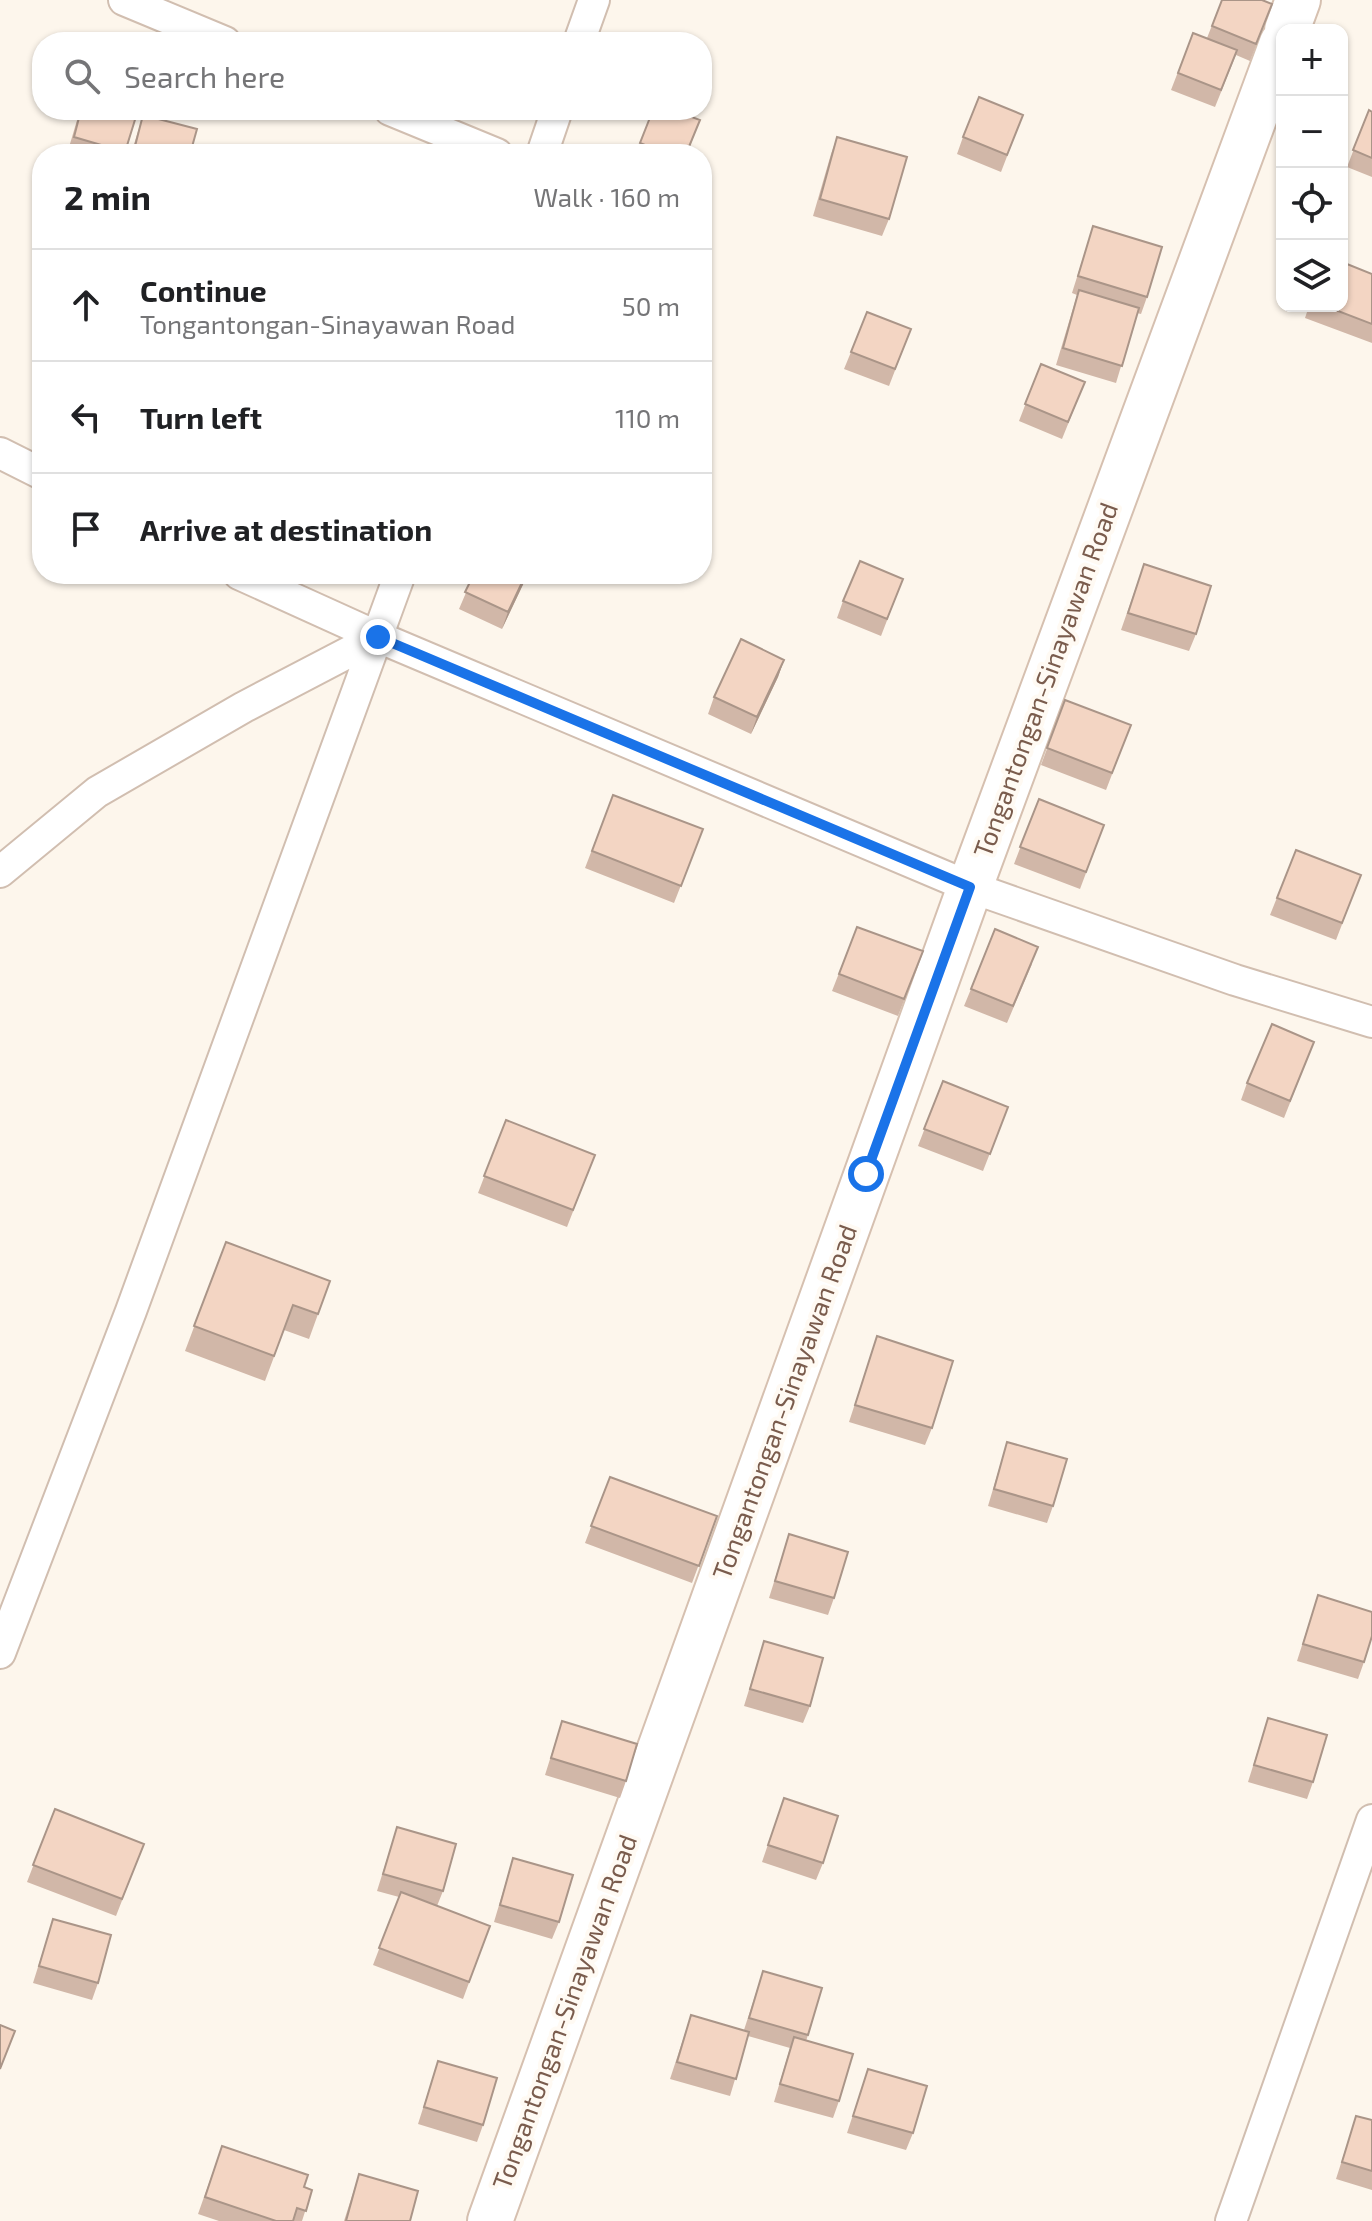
<!DOCTYPE html>
<html lang="en">
<head>
<meta charset="utf-8">
<style>
  body { margin:0; font-family:"Exo 2",sans-serif; background:#f6f6f6; color:#202124 }
  .controls { position:absolute; right:24px; top:24px; display:grid; overflow:hidden; border-radius:16px; box-shadow:0 2px 6px #0004 }
  .controls button { width:72px; height:72px; display:grid; place-items:center; padding:0; border:0; border-bottom:2px solid #e0e0e0; background:#fff; color:#202124; font:40px sans-serif }
  .stop { position:absolute; width:24px; height:24px; margin:-18px; border:6px solid #1a73e8; border-radius:50%; background:#fff }
  .stop.end { background:#1a73e8; border-color:#fff; box-shadow:0 2px 8px #0008 }
  .list { margin:0; padding:0; list-style:none }
  h2 { display:flex; justify-content:space-between; align-items:center; height:104px; margin:0; padding:0 32px; font-size:34px }
  h2 small { font-size:26px; font-weight:400; color:#757577 }
  .list li { display:grid; grid-template-columns:52px 1fr auto; gap:24px; align-items:center; box-sizing:border-box; height:112px; padding:0 32px; border-top:2px solid #e0e0e0 }
  .list b { display:block; font-size:30px; white-space:nowrap }
  .list p { margin:0; font-size:26px; white-space:nowrap; color:#757577 }
  .list em { font-size:26px; font-style:normal; color:#757577 }
  .icon { flex:none; width:44px; height:44px; fill:none; stroke:currentColor; stroke-width:2; stroke-linecap:round; stroke-linejoin:round }
  .map { position:relative; flex:none; width:1372px; height:2221px; overflow:hidden }
  .search { position:absolute; background:#fff; box-shadow:0 2px 6px #0004; left:32px; top:32px; width:680px; height:88px; display:flex; align-items:center; gap:20px; box-sizing:border-box; padding:0 28px; border-radius:32px; color:#757577; font-size:30px }
  .panel { position:absolute; background:#fff; box-shadow:0 2px 6px #0004; left:32px; top:144px; width:680px; height:440px; border-radius:32px }
  .map>svg:first-child { display:block }
  .lines { fill:none; stroke-linecap:round; stroke-linejoin:round }
  .street-casing { stroke:#d1beb0; stroke-width:34 }
  .secondary-casing { stroke:#d6c0b0; stroke-width:48 }
  .street { stroke:#fff; stroke-width:30 }
  .secondary { stroke:#fff; stroke-width:44 }
  .wall { fill:#d1b7a8 }
  .shaded-wall { fill:#aa9588 }
  .building { fill:#f3d5c3; stroke:#aa9588; stroke-width:2 }
  .route { stroke:#1a73e8; stroke-width:10 }
  .labels { text-anchor:middle; stroke-width:8; stroke-linejoin:round; paint-order:stroke }
  .street-label { font-size:26px; fill:#7a5c4d; stroke:#fffaf3 }
</style>
</head>
<body>
<div class="map">
<svg width="1372" height="2221" viewBox="0 0 1372 2221">
  <rect width="100%" height="100%" fill="#fdf6ec"/>
  <g class="lines">
    <defs>
      <path id="street" d="M124,0l101,42
        M579,42l15,-42
        M390,110l107,44
        M542,154l15,-44
        M0,453l42,21
        M239,574l139,63 592,250 265,93 137,42
        M0,872l97,-80 147,-85 134,-70
        M0,1653l131,-342 269,-737
        M1231,2221l141,-401"/>
      <path id="secondary" d="M1287,30l11,-30
        M490,2221l480,-1334 312,-844"/>
    </defs>
    <use href="#street" class="street-casing"/>
    <use href="#secondary" class="secondary-casing"/>
    <use href="#street" class="street"/>
    <use href="#secondary" class="secondary"/>
  </g>
  <path class="wall" d="M1222,0l50,4 -22,57 -14,-6 -21,52 -44,-17 22,-57 14,5z
    M80,110h58l-13,44h-58z
    M653,110l47,10 -13,34h-51z
    M1369,110l3,2v65l-25,-10z
    M143,115l47,39h-59z
    M1023,115l-22,57 -44,-18 6,-17z
    M837,137l52,82 -7,17 -69,-20 18,-62z
    M1093,226l54,71 -6,17 -4,-1 -21,70 -60,-18 21,-70 -5,-2z
    M1372,274v69l-67,-25 4,-12h33z
    M911,329l-22,57 -45,-17 7,-17z
    M1041,364l44,18 -23,57 -43,-18z
    M1144,564l52,70 -7,17 -68,-21z
    M474,574h54l-26,55 -43,-20z
    M903,579l-22,57 -44,-18 6,-17z
    M784,660l-6,17 -27,57 -43,-20 6,-17z
    M1065,700l66,25 -25,65 -65,-25z
    M613,795l90,34 -29,74 -89,-35z
    M1039,799l65,26 -24,64 -66,-25z
    M1296,850l65,25 -25,65 -66,-25z
    M857,927l66,24 -25,65 -66,-25z
    M1032,964l-25,59 -43,-17 7,-17z
    M1314,1042l-30,76 -43,-18 6,-17z
    M943,1081l65,26 -25,64 -65,-25z
    M506,1120l89,35 -28,72 -89,-34z
    M226,1242l104,39 -21,58 -25,-9 -19,51 -80,-30z
    M877,1336l55,92 -7,17 -76,-23z
    M1007,1442l46,64 -6,17 -59,-17z
    M610,1477l107,39 -25,67 -107,-40z
    M789,1534l45,64 -6,17 -59,-17z
    M1318,1595l46,67 -6,17 -61,-18z
    M764,1641l46,65 -7,17 -59,-17z
    M1268,1718l45,64 -6,17 -59,-17z
    M562,1721l64,60 -6,17 -75,-23z
    M55,1809l89,35 -28,72 -89,-34z
    M778,1815l45,48 -7,17 -54,-18z
    M397,1827l46,64 -6,15 53,20 -27,73 -90,-34 26,-68 -22,-6z
    M513,1858l46,64 -7,17 -58,-17z
    M53,1919l45,64 -6,17 -59,-17z
    M763,1971l45,64 -2,6 33,60 -6,17 -59,-16 16,-54 -42,-12 -18,60 -60,-17 21,-64 53,15z
    M438,2061l45,64 -6,17 -59,-18z
    M868,2069l45,64 -7,17 -59,-17z
    M1356,2116l16,4v70l-36,-11z
    M222,2146l90,44 -10,31h-83l-21,-7z
    M359,2174l51,47h-66z"/>
  <path class="shaded-wall" d="M526,574h2l-26,55 6,-17z
    M784,660l-6,17 -27,57 6,-17z"/>
  <path class="building" d="M1222,0h40l10,4 -16,40 -44,-18z
    M1193,33l44,17 -16,40 -43,-17z
    M979,97l44,18 -16,40 -44,-18z
    M81,110h57l-13,42 -51,-15z
    M653,110h20l27,10 -14,34h-19l-27,-11z
    M1369,110l3,2v46l-19,-8z
    M143,115l54,14 -7,25h-57z
    M837,137l70,20 -18,62 -69,-20z
    M1093,226l69,21 -15,50 -69,-21z
    M1342,262l30,12v50l-47,-18h17z
    M1079,290l60,18 -17,58 -59,-18z
    M867,312l44,17 -16,40 -44,-17z
    M1041,364l44,18 -17,40 -43,-18z
    M860,561l43,18 -16,40 -44,-18z
    M1144,564l67,22 -15,48 -68,-21z
    M474,574h52l-18,38 -43,-20z
    M741,639l43,21 -27,57 -43,-20z
    M1065,700l66,25 -19,48 -65,-25z
    M613,795l90,34 -22,57 -89,-35z
    M1039,799l65,26 -18,47 -66,-25z
    M1296,850l65,25 -19,48 -65,-25z
    M857,927l66,24 -19,48 -65,-25z
    M995,929l43,18 -25,59 -42,-17z
    M1272,1024l42,18 -24,59 -43,-18z
    M943,1081l65,26 -18,47 -66,-25z
    M506,1120l89,35 -22,55 -89,-34z
    M226,1242l104,39 -12,33 -25,-9 -19,51 -80,-30z
    M877,1336l76,25 -21,67 -77,-23z
    M1007,1442l60,17 -14,47 -59,-17z
    M610,1477l107,39 -18,50 -108,-40z
    M789,1534l59,18 -14,46 -59,-17z
    M1318,1595l54,17v24l-8,26 -61,-18z
    M764,1641l59,17 -13,48 -60,-17z
    M1268,1718l59,17 -14,47 -59,-17z
    M562,1721l75,23 -11,37 -75,-23z
    M784,1798l54,18 -15,47 -55,-18z
    M55,1809l89,35 -22,55 -89,-34z
    M397,1827l59,17 -13,47 -60,-17z
    M513,1858l60,17 -14,47 -59,-17z
    M401,1892l89,34 -21,56 -90,-34z
    M53,1919l58,16 -13,48 -59,-17z
    M763,1971l59,17 -14,47 -59,-17z
    M691,2015l58,17 -13,47 -59,-17z
    M0,2025l15,6 -15,38z
    M794,2037l59,17 -14,47 -59,-17z
    M438,2061l59,17 -14,47 -59,-18z
    M868,2069l59,17 -14,47 -60,-17z
    M1356,2116l16,4v51l-30,-9z
    M222,2146l86,29 -4,12 8,3 -6,21 -9,-3 -4,13h-17l-71,-24z
    M359,2174l59,17 -8,30h-64z"/>
  <g class="lines">
    <path class="route" d="M378,637l592,250 -104,287"/>
  </g>
  <g class="labels">
    <g class="street-label">
      <text transform="translate(1046 680) rotate(-70)" y="9">Tongantongan-Sinayawan Road</text>
      <text transform="translate(785 1402) rotate(-70)" y="9">Tongantongan-Sinayawan Road</text>
      <text transform="translate(565 2012) rotate(-70)" y="9">Tongantongan-Sinayawan Road</text>
    </g>
  </g>
</svg>
<div class="controls">
<button>+</button>
<button>−</button>
<button><svg class="icon" aria-label="locate" viewBox="0 0 24 24"><circle cx="12" cy="12" r="6"/><path d="M12 2v4M12 18v4M2 12h4M18 12h4"/></svg></button>
<button><svg class="icon" aria-label="layers" viewBox="0 0 24 24"><path d="M12 4l9 5-9 5-9-5zM3 14l9 5 9-5"/></svg></button>
</div>
<div class="stop" style="left:866px;top:1174px"></div>
<div class="stop end" style="left:378px;top:637px"></div>
<div class="search"><svg class="icon" aria-label="search" viewBox="0 0 24 24"><circle cx="10" cy="10" r="6"/><path d="M15 15l6 6"/></svg>Search here</div>
<section class="panel">
<h2>2 min<small>Walk · 160 m</small></h2>
<ul class="list">
<li><svg class="icon" aria-label="ahead" viewBox="0 0 24 24"><path d="M12 20V5M6 11l6-6 6 6"/></svg><div><b>Continue</b><p>Tongantongan-Sinayawan Road</p></div><em>50 m</em></li>
<li><svg class="icon" aria-label="left" viewBox="0 0 24 24"><path d="M17 20v-9H6M10 6l-5 5 5 5"/></svg><div><b>Turn left</b></div><em>110 m</em></li>
<li><svg class="icon" aria-label="arrive" viewBox="0 0 24 24"><path d="M6 21V4h12l-3 4 3 4H6"/></svg><div><b>Arrive at destination</b></div></li>
</ul>
</section>
</div>
</body>
</html>
